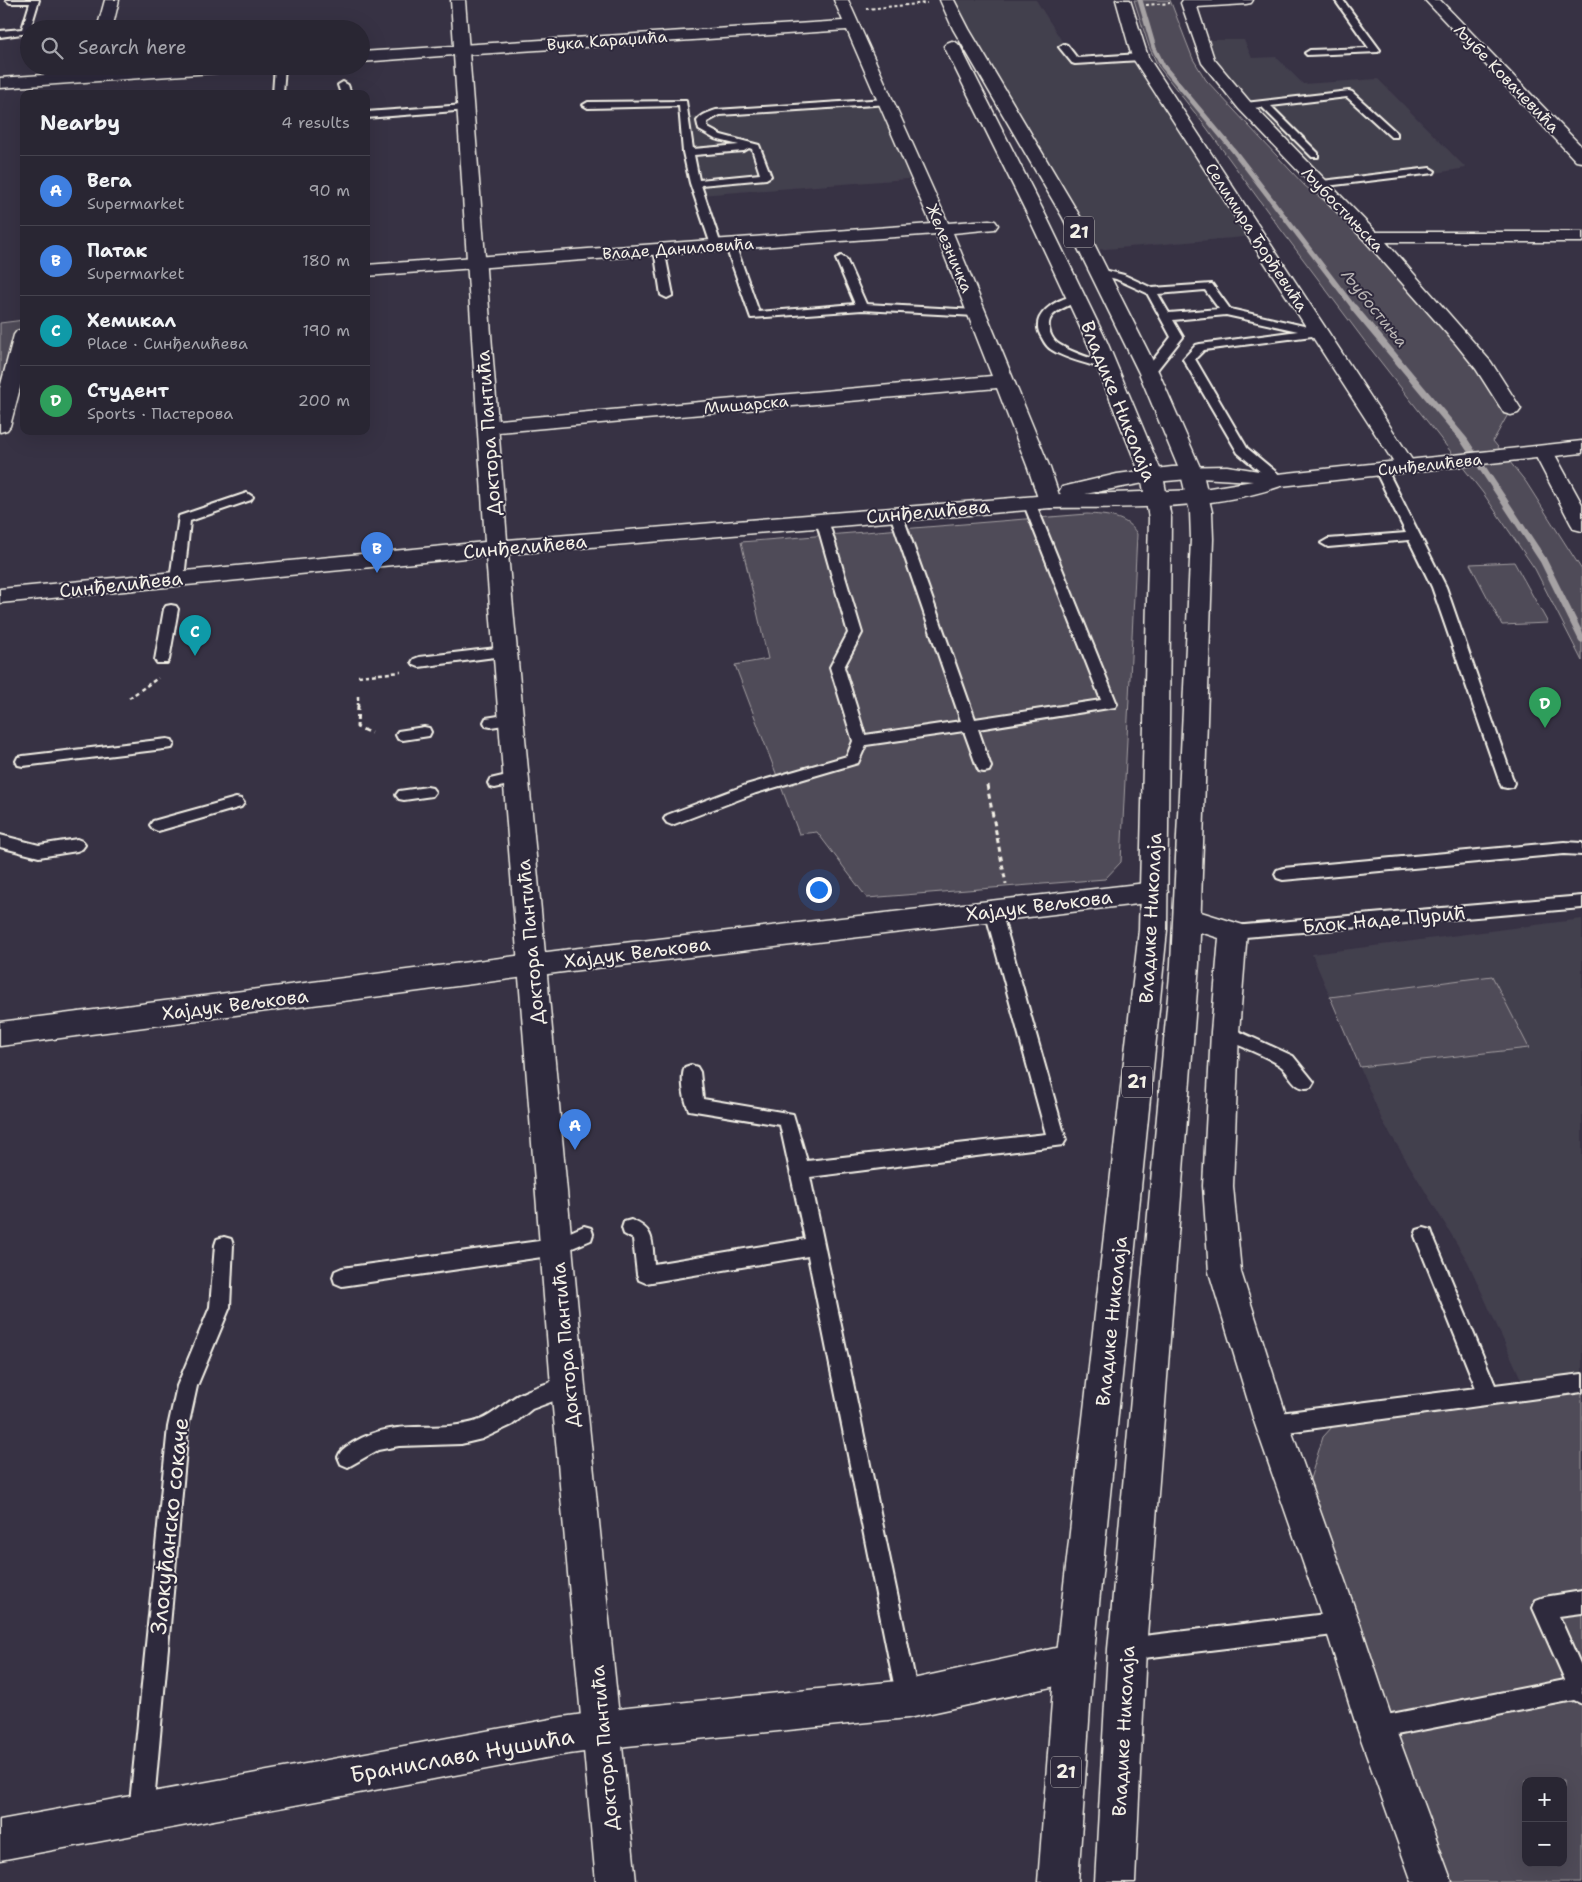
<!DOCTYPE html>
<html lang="en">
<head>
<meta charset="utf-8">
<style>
  body { margin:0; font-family:"Shantell Sans",sans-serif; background:#35323f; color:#f1f3f6 }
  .controls { position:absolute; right:15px; bottom:15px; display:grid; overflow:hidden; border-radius:10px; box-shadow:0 5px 20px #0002 }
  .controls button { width:45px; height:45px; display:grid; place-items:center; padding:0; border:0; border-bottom:1px solid #45434e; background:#292633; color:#f1f3f6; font:25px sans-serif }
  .you { position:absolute; left:818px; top:889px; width:18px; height:18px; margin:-12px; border:4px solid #fff; border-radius:50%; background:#1a73e8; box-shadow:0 0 0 8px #1a73e833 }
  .badge { display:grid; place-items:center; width:32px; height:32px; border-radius:50%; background:#ff9aa2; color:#fff; font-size:16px; font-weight:700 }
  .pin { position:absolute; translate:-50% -41px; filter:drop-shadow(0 1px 2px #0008) }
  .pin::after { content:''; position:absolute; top:26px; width:18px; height:15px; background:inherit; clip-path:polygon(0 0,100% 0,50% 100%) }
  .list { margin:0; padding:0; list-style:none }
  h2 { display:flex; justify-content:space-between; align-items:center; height:65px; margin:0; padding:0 20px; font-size:21px }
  h2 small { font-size:16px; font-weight:400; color:#a5a5ac }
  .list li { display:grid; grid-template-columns:32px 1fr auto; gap:15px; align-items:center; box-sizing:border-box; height:70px; padding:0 20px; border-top:1px solid #45434e }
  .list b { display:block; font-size:19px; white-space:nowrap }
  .list p { margin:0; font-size:16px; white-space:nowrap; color:#a5a5ac }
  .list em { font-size:16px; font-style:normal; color:#a5a5ac }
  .icon { flex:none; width:28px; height:28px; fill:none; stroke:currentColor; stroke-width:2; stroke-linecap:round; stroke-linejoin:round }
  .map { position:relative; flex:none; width:1582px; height:1882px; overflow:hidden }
  .search { position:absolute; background:#292633; box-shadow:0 5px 20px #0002; left:20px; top:20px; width:350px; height:55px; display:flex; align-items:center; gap:12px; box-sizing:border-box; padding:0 18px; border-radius:28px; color:#a5a5ac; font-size:19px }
  .panel { position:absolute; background:#292633; box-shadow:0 5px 20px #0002; left:20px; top:90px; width:350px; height:345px; border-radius:10px }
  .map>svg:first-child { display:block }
  .built { fill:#433f4e }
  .green { fill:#504b59; stroke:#a29ea0; fill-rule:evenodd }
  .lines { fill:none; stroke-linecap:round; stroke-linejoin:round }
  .stream-far1 { stroke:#a6a2a4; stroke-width:5 }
  .stream { stroke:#a6a2a4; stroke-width:7 }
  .lane-casing { stroke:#f4f1e8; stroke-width:4 }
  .street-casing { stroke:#f4f1e8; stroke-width:3 }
  .secondary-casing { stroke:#f4f1e8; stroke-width:3 }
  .primary-casing { stroke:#f4f1e8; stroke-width:3 }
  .path-far2 { stroke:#f4f1e8; stroke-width:2; stroke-dasharray:3 2.5; stroke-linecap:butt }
  .path-far1 { stroke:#f4f1e8; stroke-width:2.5; stroke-dasharray:4 3; stroke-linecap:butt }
  .path { stroke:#f4f1e8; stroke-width:3; stroke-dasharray:5 4; stroke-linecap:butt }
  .lane { fill:#2f2a3d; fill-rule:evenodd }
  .street { fill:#2f2a3d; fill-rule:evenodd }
  .secondary { fill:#2f2a3d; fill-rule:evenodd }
  .primary { fill:#2f2a3d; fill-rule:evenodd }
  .labels { text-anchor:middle; stroke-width:4; stroke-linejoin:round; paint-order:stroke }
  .far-street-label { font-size:16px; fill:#f4f1e8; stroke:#2f2a3d }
  .far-water-label { font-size:16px; font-style:italic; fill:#bab6b5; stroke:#2f2a3d }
  .shield { fill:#2f2a3d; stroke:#b9b5b5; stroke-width:1 }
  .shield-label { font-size:18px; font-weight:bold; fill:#f4f1e8 }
  .street-label { font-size:19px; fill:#f4f1e8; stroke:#2f2a3d }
  .near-street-label { font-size:22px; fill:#f4f1e8; stroke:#2f2a3d }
</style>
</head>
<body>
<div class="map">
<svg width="1582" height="1882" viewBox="0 0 1582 1882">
  <rect width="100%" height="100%" fill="#373244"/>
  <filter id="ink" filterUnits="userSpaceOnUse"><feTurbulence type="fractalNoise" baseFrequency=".02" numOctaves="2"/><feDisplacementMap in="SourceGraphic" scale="10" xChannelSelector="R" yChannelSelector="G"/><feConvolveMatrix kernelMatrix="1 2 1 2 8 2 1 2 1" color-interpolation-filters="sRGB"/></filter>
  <g filter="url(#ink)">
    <path class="built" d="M953,0h83l41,65 58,-4 121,175 -161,14 -148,-249z
      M1200,40h44l8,18 24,-1 27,27 75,-5 88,89 -72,12 -76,4 -73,-78z
      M885,99l35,79 -220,17 -15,-78z
      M1582,919v464l-56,7 -58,-128 -86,-142 -70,-166z"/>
    <path class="green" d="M1134,0h36l23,59 13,21 99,106 66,51 140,172 -18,32 33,41 56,88v91l-47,-92 -52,-76 -117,-150 -90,-120 -70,-96 -48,-61 -9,-19z
      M24,320v16l-24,91v-104z
      M1087,514c19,1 40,2 50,20l-16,328 -16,17 -238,19 -50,-66 -18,2 -64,-169 33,-6 -27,-117z
      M1514,562l34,61 -46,2 -32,-61z
      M1492,976l37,72 -169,19 -30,-70z
      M1582,1383v499h-150l-131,-374 22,-71 21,-23zM1526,1781h37v82h-37z"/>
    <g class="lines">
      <path class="stream-far1" d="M1140,0l14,48 9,18 71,85 121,158"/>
      <path class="stream" d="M1354,308l110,132 79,120 39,79"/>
      <defs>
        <path id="lane" d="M6,0h33l-10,33 -29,4v-6l22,-2 8,-26h-20z
          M1335,0h8l37,50 -2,2 -71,3 -2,-2 5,-3 59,-2z
          M1064,44l3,1 10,13 63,-4 5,3 -5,3 -65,4 -3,-1 -13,-16z
          M275,66h10l-2,28h-10z
          M343,82l5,3 3,9h-10l-3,-9z
          M1349,91l3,1 45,41v4h-6l-44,-40 -76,9 47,47v4h-6l-50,-50 -17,2 -5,-3 5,-3z
          M886,99l3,1v4l-169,11 -13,7 1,6 13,7 38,10 12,31 -5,3 -65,6 20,60 -5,3 -5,-3 -21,-62 -7,-31 -4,-46 -91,2 -5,-3 5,-3 98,-1 7,48 46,-4 -24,-6 -16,-9 -2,-9c5,-7 11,-8 19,-11zM749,148l3,1 8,25 -61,6 -5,-25 50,-4z
          M465,105l5,3 -2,2 -102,8v-6z
          M1430,168l5,3 -1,2 -116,14 -5,-3 1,-2z
          M730,241l5,3 24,68 96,-8 -19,-45 5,-3 5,3 20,45 110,6 6,3 -6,3 -114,-6 -111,8 -26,-74z
          M659,246l5,3 9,46 -6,3 -6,-3 -7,-46z
          M1100,269l24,6 28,13 60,-4 18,25 78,18 5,2 11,1 2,2 -2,2 -4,1 -116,15 -9,9 52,89 35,29 2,3 -2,3h-8l-36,-30 -55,-94 13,-14 4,-1 98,-13 -72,-16 -53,5 10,17 -30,38h-8l-2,-2 28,-36 -24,-44 -31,-14 -20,-5 -1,-2zM1205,290l14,19 -50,4 -11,-19z
          M1076,295l6,3 -2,2c-9,5 -20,8 -27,15 -9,9 -2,25 7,30 14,9 35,14 51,20l2,2 -2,2h-8c-16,-6 -37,-10 -51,-19 -4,-2 -8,-8 -10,-12 -15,-23 15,-39 34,-43z
          M1381,466l6,4 59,117 68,196 -2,4 -5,1 -5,-1 -2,-4 -68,-196 -23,-47 -81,7 -7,-4 7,-4 78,-6 -31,-63z
          M247,493l6,4 -2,3 -61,21 -6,58 -2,3h-10l-2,-3 9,-63z
          M1029,498l6,4 82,202 -2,3 -137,22 13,38 -2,4 -5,1 -5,-1 -2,-4 -13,-36 -98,14 -8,18 -102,30 -79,30 -5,2 -5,-2 -3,-4 3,-4 79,-30 101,-29 6,-15 -23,-74 18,-34 -32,-113 1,-3h10l1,3 34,113 -18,34 21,68 96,-14 -71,-207 6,-4 6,4 73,205 126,-19 -78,-198z
          M171,605l5,1 2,3 -9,51 -2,3h-10l-2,-3 9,-51 2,-3z
          M505,647l5,2 2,3 -2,3 -91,12 -5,-2 -2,-3 2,-3 5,-2z
          M511,714l5,1 2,4 -2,4 -25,4 -5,-1 -2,-4 2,-4z
          M424,727l5,1 2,4 -2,4 -26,4 -5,-1 -2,-4 2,-4z
          M167,739l5,1 2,4 -2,4 -149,18 -5,-1 -2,-4 2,-4 5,-1z
          M516,773l5,1 2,4 -2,4 -26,6 -5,-1 -2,-4 2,-4z
          M427,787l5,1 3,4 -3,4 -28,4 -5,-1 -3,-4 3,-4z
          M236,798l5,1 3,4 -3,4 -83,24 -5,-2 -3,-4 3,-4z
          M0,835l39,10 38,-6 5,2 3,4 -3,4 -5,2 -38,6 -39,-10z
          M1564,842l18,1v12l-18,-1 -281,26 -6,-2 -2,-4 2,-4 6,-2z
          M1582,896v12l-349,30 -6,-2 -2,-4 2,-4 6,-2z
          M993,905l6,2 2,4 65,229 -3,5 -253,32 109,522 -3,8 -8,3 -8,-3 -3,-8 -89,-443 -162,27 -7,-3 -2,-6 -4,-35 -9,-5 -2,-6 2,-6 7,-2c24,9 21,21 23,44l151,-25 -25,-114 -91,-15c-5,-10 -9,-33 -4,-43l6,-2 6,2 3,5 3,27 90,15 14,47 239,-27 -61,-223 2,-4z
          M1225,1025l68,31 21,26 -3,5c-15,5 -20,-11 -29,-20 -10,-9 -49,-24 -63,-30l-2,-5 2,-5z
          M584,1226l7,2 2,6 -2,6 -35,15 -214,31 -7,-3 -2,-6 2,-6 7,-3 212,-29z
          M1424,1228l7,2 2,6 62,149 87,-11v18l-310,42 -7,-3 -3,-7 3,-7 7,-3 204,-26 -61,-152 2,-6z
          M224,1237l7,2 2,6 -3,62 -33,79 -9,41 -35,386 -4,8 -8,4 -8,-4 -4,-8 39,-386 9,-41 33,-79 5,-62 2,-6z
          M568,1377l7,2 3,7 -3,7 -43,16 -20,16 -30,14 -21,5 -62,2 -21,4 -30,17 -7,-3 -3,-7c3,-8 8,-10 16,-15 43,-26 83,-7 126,-22 15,-6 24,-17 38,-25 15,-8 34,-13 50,-18z
          M1582,1591v22l-23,3 23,52v36l-8,-4 -198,39 -8,-3 -3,-8 3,-8 8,-3 189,-37 -32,-72 3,-8 8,-3z
          M1342,1612l8,3 3,8 -3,8 -8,3 -215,26 -8,-3 -3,-8 3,-8 8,-3z"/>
        <path id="street" d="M834,0h14l100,223 41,-3 6,1 3,4 -3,4 -42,4 97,235 11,33 -3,5 -8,2 -8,-2 -3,-5 -11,-33 -31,-80 -510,45 -7,-2 -3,-4 3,-4 7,-2 505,-45 -56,-142 -570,42v-11l565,-41 -84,-194 -386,25 -5,-2 -3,-3 3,-3 5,-2 382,-24z
          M1116,0h14l18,57 268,409 -3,4 -7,2 -7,-2 -3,-4 -264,-409z
          M1183,0h70l-2,3 -5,1 -49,3 17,52 37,44 125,129h206v10h-196l105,120 30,47 -3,4 -7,2 -7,-2 -28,-44 -20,-25 -91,-103 -126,-132 -37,-46 -21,-60z
          M1425,0h15l142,147v15l-6,-1z
          M1544,447l7,2 3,4 28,51v27l-8,-2 -3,-5 -37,-71 3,-4z
          M1155,882l9,3 4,7 -4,7 -9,3 -584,69 -571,75v-24l571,-73z
          M1188,908l55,17 4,7 -8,100 -6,154 8,86 48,152 71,199 35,105 57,154h-40l-55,-154 -33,-105 -69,-199 -46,-152 -6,-86 8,-154 8,-94 -41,-13 -4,-7 4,-7z
          M1074,1644l13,6 6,13 -6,13 -13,6 -166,36 -281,28 -65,9 -562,105v-40l562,-103 65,-9 281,-28z"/>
        <path id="secondary" d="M105,0h14l-7,29h-15z
          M451,0h14l42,540 554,-46 -2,-2 3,-5 55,-13 55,-7 55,-1 51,8 304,-33v12l-301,33c-71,25 -156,21 -231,22l-542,46 77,832 51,496h-40l-45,-496 -65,-830 -486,47v-14l485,-47 -31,-487 -93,7v-10l93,-6zM1200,478l53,3 -56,9 -112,4 59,-11z
          M170,66h78l-3,3 -5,2 -240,17v-10z
          M24,329v44l-14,53 -3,4 -7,2v-44l14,-53 3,-4z"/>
        <path id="primary" d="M940,0h14l15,29 112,189 78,155 44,101 9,38 1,27 -14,425 -53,685 -11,233h-40l13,-233 63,-685 20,-425 -1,-27 -9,-38 -42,-101 -76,-155 -110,-189z
          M952,41l5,2 3,3 88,174 59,122 56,134 8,42 -4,412 -74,733 -15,219h-40l17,-219 84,-733 10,-412 -8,-42 -54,-134 -57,-122 -86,-174 3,-3z"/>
      </defs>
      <use href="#lane" class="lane-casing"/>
      <use href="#street" class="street-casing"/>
      <use href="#secondary" class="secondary-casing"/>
      <use href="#primary" class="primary-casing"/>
      <path class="path-far2" d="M1146,5l24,-2
        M866,9l61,-6"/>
      <path class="path-far1" d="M358,676l43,-4
        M129,698l29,-20
        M358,707v-13"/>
      <path class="path" d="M358,706l-1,21 14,6
        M987,785l19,99"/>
      <use href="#lane" class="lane"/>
      <use href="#street" class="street"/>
      <use href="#secondary" class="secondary"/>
      <use href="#primary" class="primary"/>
    </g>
  </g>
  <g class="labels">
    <g class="far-street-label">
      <text transform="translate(607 40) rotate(-4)" y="6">Вука Караџића</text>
      <text transform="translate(1507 78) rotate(46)" y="6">Љубе Ковачевића</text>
      <text transform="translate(1343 209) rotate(46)" y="6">Љубостињска</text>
      <text transform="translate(1257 237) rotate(57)" y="6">Селимира Ђорђевића</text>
      <text transform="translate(678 248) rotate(-4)" y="6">Владе Даниловића</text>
      <text transform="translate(950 248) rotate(67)" y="6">Железничка</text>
      <text transform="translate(746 404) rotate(-5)" y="6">Мишарска</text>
      <text transform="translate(1430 464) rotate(-6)" y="6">Синђелићева</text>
    </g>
    <g class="far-water-label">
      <text transform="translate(1375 308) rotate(51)" y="6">Љубостиња</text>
    </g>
    <g class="shield">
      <rect x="1064" y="216.5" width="30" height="31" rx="4"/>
      <rect x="1122" y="1066.5" width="30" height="31" rx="4"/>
      <rect x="1051" y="1756.5" width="30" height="31" rx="4"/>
    </g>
    <g class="shield-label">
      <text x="1079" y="238">21</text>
      <text x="1137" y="1088">21</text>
      <text x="1066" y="1778">21</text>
    </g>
    <g class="street-label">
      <text transform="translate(1119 401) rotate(68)" y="7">Владике Николаја</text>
      <text transform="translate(488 433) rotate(-94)" y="7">Доктора Пантића</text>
      <text transform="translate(928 511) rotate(-5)" y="7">Синђелићева</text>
      <text transform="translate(525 546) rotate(-5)" y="7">Синђелићева</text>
      <text transform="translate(121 584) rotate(-6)" y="7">Синђелићева</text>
      <text transform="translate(1039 905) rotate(-7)" y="7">Хајдук Вељкова</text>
      <text transform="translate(1150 918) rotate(-87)" y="7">Владике Николаја</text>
      <text transform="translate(1384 919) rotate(-5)" y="7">Блок Наде Пурић</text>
      <text transform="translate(530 942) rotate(-95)" y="7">Доктора Пантића</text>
      <text transform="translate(637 952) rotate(-7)" y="7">Хајдук Вељкова</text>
      <text transform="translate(235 1004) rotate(-7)" y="7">Хајдук Вељкова</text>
      <text transform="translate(1111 1321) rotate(-84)" y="7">Владике Николаја</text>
      <text transform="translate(565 1345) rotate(-95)" y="7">Доктора Пантића</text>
      <text transform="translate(1123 1731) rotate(-87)" y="7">Владике Николаја</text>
      <text transform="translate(604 1748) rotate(-95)" y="7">Доктора Пантића</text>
    </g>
    <g class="near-street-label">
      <text transform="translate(169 1526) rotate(-84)" y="8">Злокућанско сокаче</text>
      <text transform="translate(462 1755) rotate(-10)" y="8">Бранислава Нушића</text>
    </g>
  </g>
</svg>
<div class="controls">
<button>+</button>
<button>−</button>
</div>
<div class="you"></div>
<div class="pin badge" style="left:575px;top:1150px;background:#3f7fe0">A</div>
<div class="pin badge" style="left:377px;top:573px;background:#3f7fe0">B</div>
<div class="pin badge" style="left:195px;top:656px;background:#0f9aa8">C</div>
<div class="pin badge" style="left:1545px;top:728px;background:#2e9e5b">D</div>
<div class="search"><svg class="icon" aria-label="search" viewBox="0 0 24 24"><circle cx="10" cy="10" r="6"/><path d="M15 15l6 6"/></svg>Search here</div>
<section class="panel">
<h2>Nearby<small>4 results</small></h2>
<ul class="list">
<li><span class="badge" style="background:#3f7fe0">A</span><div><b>Вега</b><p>Supermarket</p></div><em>90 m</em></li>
<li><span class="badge" style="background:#3f7fe0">B</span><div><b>Патак</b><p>Supermarket</p></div><em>180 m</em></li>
<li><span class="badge" style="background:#0f9aa8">C</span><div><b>Хемикал</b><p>Place · Синђелићева</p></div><em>190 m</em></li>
<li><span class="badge" style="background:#2e9e5b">D</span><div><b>Студент</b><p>Sports · Пастерова</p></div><em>200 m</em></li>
</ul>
</section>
</div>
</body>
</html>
